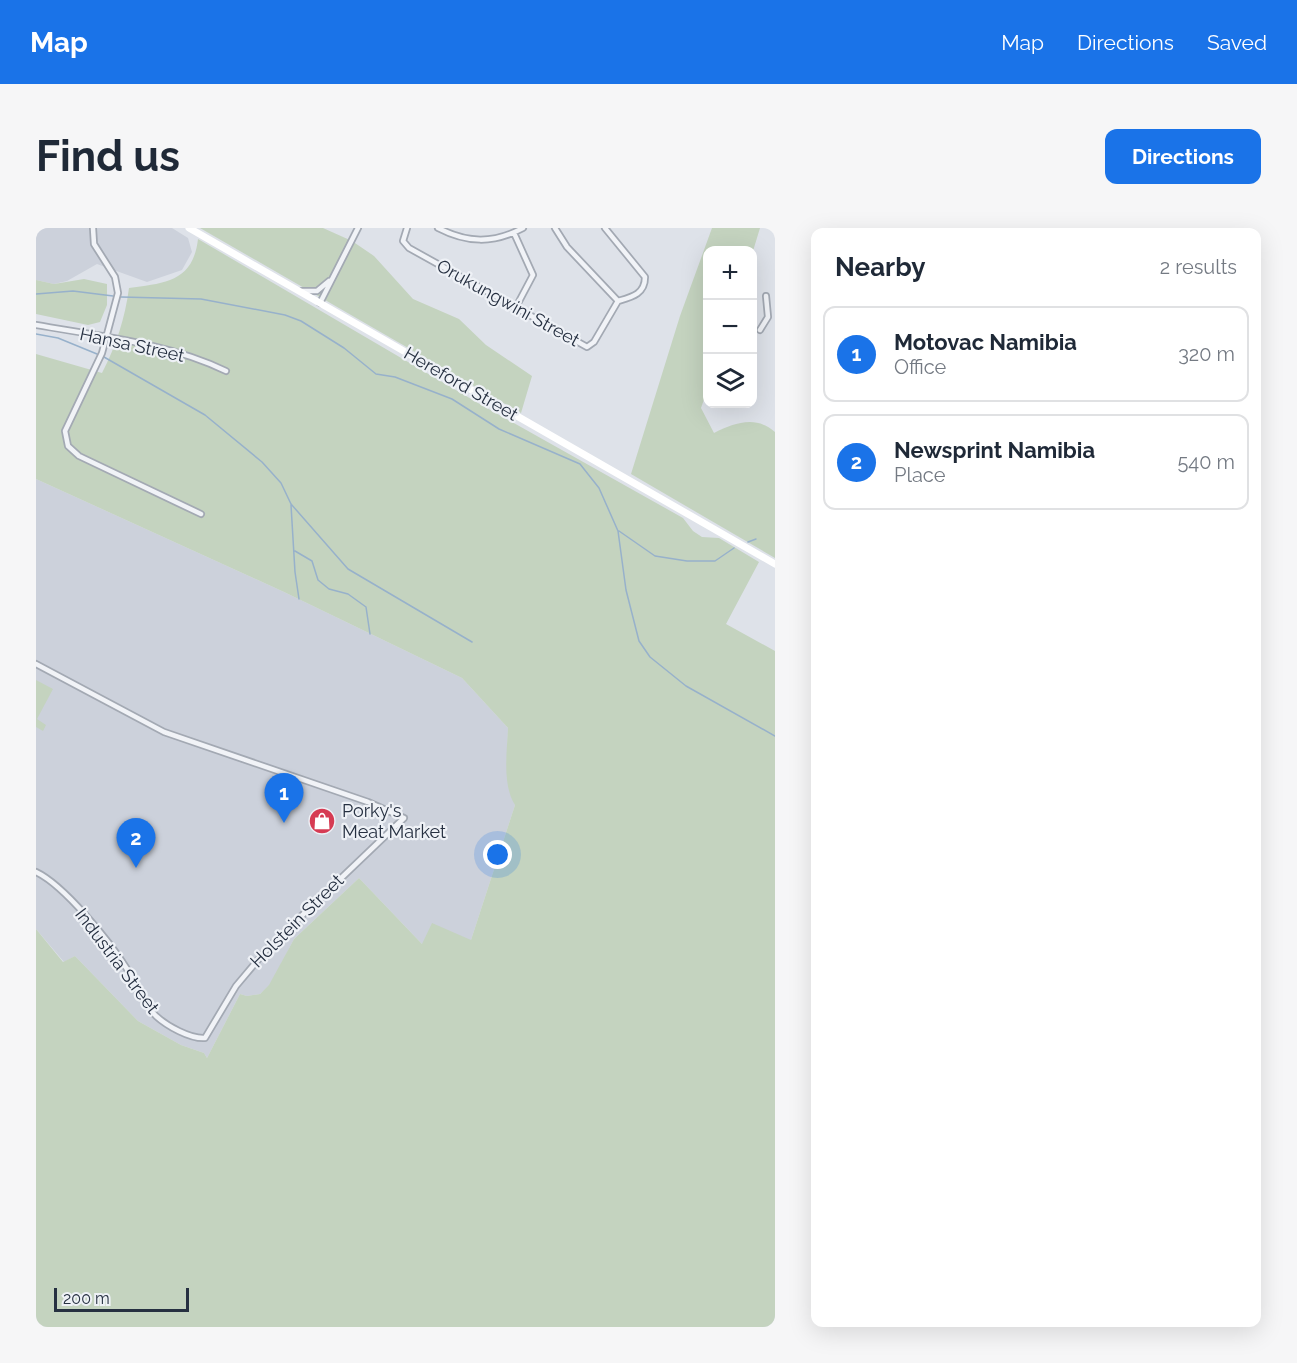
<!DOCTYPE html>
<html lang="en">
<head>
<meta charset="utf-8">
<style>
  body { margin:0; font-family:Raleway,sans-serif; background:#f6f6f7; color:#1f2937 }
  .controls { position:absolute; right:18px; top:18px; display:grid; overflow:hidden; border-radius:12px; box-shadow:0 6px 24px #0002 }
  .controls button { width:54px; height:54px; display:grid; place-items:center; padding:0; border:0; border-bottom:2px solid #e0e1e3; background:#fff; color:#1f2937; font:30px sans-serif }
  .scale { position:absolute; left:18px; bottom:15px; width:135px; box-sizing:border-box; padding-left:6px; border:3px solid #263041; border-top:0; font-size:16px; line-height:21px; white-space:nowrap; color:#263041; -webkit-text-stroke:4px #eef1f6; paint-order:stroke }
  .you { position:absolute; left:462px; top:627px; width:21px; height:21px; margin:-15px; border:4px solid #fff; border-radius:50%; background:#1a73e8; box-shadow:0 0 0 9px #1a73e833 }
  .badge { display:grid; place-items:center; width:39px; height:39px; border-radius:50%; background:#1a73e8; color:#fff; font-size:20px; font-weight:700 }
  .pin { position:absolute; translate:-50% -50px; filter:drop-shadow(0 2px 3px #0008) }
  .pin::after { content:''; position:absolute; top:32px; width:21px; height:18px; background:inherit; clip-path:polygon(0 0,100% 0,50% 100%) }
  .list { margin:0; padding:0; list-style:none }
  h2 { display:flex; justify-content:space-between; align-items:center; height:78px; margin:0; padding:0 24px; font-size:26px }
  h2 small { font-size:20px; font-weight:400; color:#747a83 }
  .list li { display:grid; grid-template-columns:39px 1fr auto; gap:18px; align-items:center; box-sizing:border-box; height:96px; margin:0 12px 12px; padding:0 12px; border:2px solid #e0e1e3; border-radius:12px }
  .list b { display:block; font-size:22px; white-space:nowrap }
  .list p { margin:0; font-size:20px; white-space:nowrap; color:#747a83 }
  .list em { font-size:20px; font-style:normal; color:#747a83 }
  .icon { flex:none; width:33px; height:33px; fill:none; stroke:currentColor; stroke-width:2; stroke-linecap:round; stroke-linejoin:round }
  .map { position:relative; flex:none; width:739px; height:1099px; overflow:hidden; border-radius:12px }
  header { display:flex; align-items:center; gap:36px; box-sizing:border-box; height:84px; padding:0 30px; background:#1a73e8; color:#fff }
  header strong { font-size:28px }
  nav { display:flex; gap:33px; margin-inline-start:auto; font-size:21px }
  .intro { display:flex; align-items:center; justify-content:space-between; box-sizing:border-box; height:144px; padding:0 36px }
  h1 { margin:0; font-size:42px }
  .button { padding:15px 27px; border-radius:12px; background:#1a73e8; color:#fff; font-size:21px; font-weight:700 }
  main { display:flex; gap:36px; padding:0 36px }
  aside { flex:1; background:#fff; border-radius:12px; box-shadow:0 6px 24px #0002 }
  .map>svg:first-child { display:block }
  .built { fill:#ccd1db }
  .green { fill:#c4d3bf }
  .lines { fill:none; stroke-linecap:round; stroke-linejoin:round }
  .stream { stroke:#97b1cb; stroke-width:1.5 }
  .street-casing { stroke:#a3a9b3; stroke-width:8 }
  .street { stroke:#f1f3f7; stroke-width:4.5 }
  .secondary { stroke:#fff; stroke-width:7 }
  .labels { text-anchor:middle; stroke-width:4.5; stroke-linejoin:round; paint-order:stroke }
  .street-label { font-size:18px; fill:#263041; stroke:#eef1f6 }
  .poi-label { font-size:18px; fill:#263041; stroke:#eef1f6; text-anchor:start }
</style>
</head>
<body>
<header>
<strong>Map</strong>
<nav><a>Map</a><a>Directions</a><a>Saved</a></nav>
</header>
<div class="intro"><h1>Find us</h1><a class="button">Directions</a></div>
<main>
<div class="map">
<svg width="739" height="1099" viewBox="0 0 739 1099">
  <rect width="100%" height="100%" fill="#dee2e9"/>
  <path class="built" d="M0,0h136l16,10 4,14 -10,18 -35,12 -50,-18 -30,17 -13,3 -18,-4z
    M0,251l248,113 178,86 46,50 -1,38 8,39 -44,135 -48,5 -64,-67 -65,61 -24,46 -10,9 -13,2 -7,-2 -33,64 -3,-5 -23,-8 -43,-24 -63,-65 -11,6 -28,-33z"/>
  <path class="green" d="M164,0h123l29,13 22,15 39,43 46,20 27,26 46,31 -11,37z
    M676,0h48l-7,23 -45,-1v138l-7,20 13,25c20,-10 42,-18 61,-1v126l-144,-84 49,-158z
    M162,11l280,164 205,115 10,13 9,6 17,1 40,24 -33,62 49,27v676h-739v-398l27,33 12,-6 63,65 43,24 23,8 3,5 33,-64 7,2 13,-2 9,-9 25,-46 65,-61 63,66 10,-21 39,17 44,-135c-13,-20 -8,-54 -7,-77l-46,-50 -178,-86 -248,-113v-125l66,19c14,-27 23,-55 27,-85 36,-5 64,-6 69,-49z
    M48,51l23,5v21l-7,17 -12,3 -52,-11v-34l18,4z
    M0,452l17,9 -16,30 9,6 -3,6 -7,-4z"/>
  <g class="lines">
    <path class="stream" d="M0,66l37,-3 40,5
      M85,69l80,2 84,16 16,6 43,27 32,26 19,3 57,22 47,30 81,35 19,24 19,43 8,59 13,51 11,16 36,29 89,50
      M0,106l22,4 39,16
      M68,129l101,58 57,47 19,21 10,21 57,65 124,73
      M255,277l4,67 4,27
      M583,303l36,25 32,5h28l19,-13
      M712,314l8,-3
      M259,323l17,10 6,19 11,9 19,5 18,13 4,27"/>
    <defs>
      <path id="street" d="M57,0l1,16 21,33 3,16 -16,60 -37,78 3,15 11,10 122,58
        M371,0l-4,13 6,7 178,99 7,-5 24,-41 -51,-54 -12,-19
        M402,0c29,15 55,16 85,0
        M569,0l40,49c0,17 -13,20 -27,24
        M478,5l19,42 -18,34
        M266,63h15l12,-10
        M284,75l38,-75
        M0,97c63,11 132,18 190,46
        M724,102l8,-13 -2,-21
        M0,436l128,68 204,70 36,16 -136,130 -32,38 -31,52c-15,1 -38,-12 -49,-22 -13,-13 -20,-32 -29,-47 -17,-27 -63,-84 -91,-97"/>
    </defs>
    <use href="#street" class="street-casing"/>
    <use href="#street" class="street"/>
    <path class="secondary" d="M153,0l586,336"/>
  </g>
  <defs>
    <symbol id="shop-disc" viewBox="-11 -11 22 22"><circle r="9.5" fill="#d63b53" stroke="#eef1f6"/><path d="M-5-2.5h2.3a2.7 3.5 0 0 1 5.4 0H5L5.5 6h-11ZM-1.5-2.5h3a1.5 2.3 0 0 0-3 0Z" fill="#fff"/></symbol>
  </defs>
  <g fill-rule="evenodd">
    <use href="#shop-disc" x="271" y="578" width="30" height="30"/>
  </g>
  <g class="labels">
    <g class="street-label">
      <text transform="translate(472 75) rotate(29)" y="6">Orukungwini Street</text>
      <text transform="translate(96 117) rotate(12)" y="6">Hansa Street</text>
      <text transform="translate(425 156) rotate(30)" y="6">Hereford Street</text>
      <text transform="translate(261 693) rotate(-45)" y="6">Holstein Street</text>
      <text transform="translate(81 733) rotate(53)" y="6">Industria Street</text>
    </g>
    <g class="poi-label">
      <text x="306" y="589">Porky's<tspan x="306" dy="21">Meat Market</tspan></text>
    </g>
  </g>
</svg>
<div class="controls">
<button>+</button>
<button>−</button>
<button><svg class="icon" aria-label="layers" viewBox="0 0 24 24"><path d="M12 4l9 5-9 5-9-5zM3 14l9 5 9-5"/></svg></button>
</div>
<div class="scale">200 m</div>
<div class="you"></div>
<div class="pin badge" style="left:248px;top:595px">1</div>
<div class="pin badge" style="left:100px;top:640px">2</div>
</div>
<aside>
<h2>Nearby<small>2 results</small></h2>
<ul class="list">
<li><span class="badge">1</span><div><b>Motovac Namibia</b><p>Office</p></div><em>320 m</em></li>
<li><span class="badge">2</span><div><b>Newsprint Namibia</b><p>Place</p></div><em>540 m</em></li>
</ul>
</aside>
</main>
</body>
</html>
